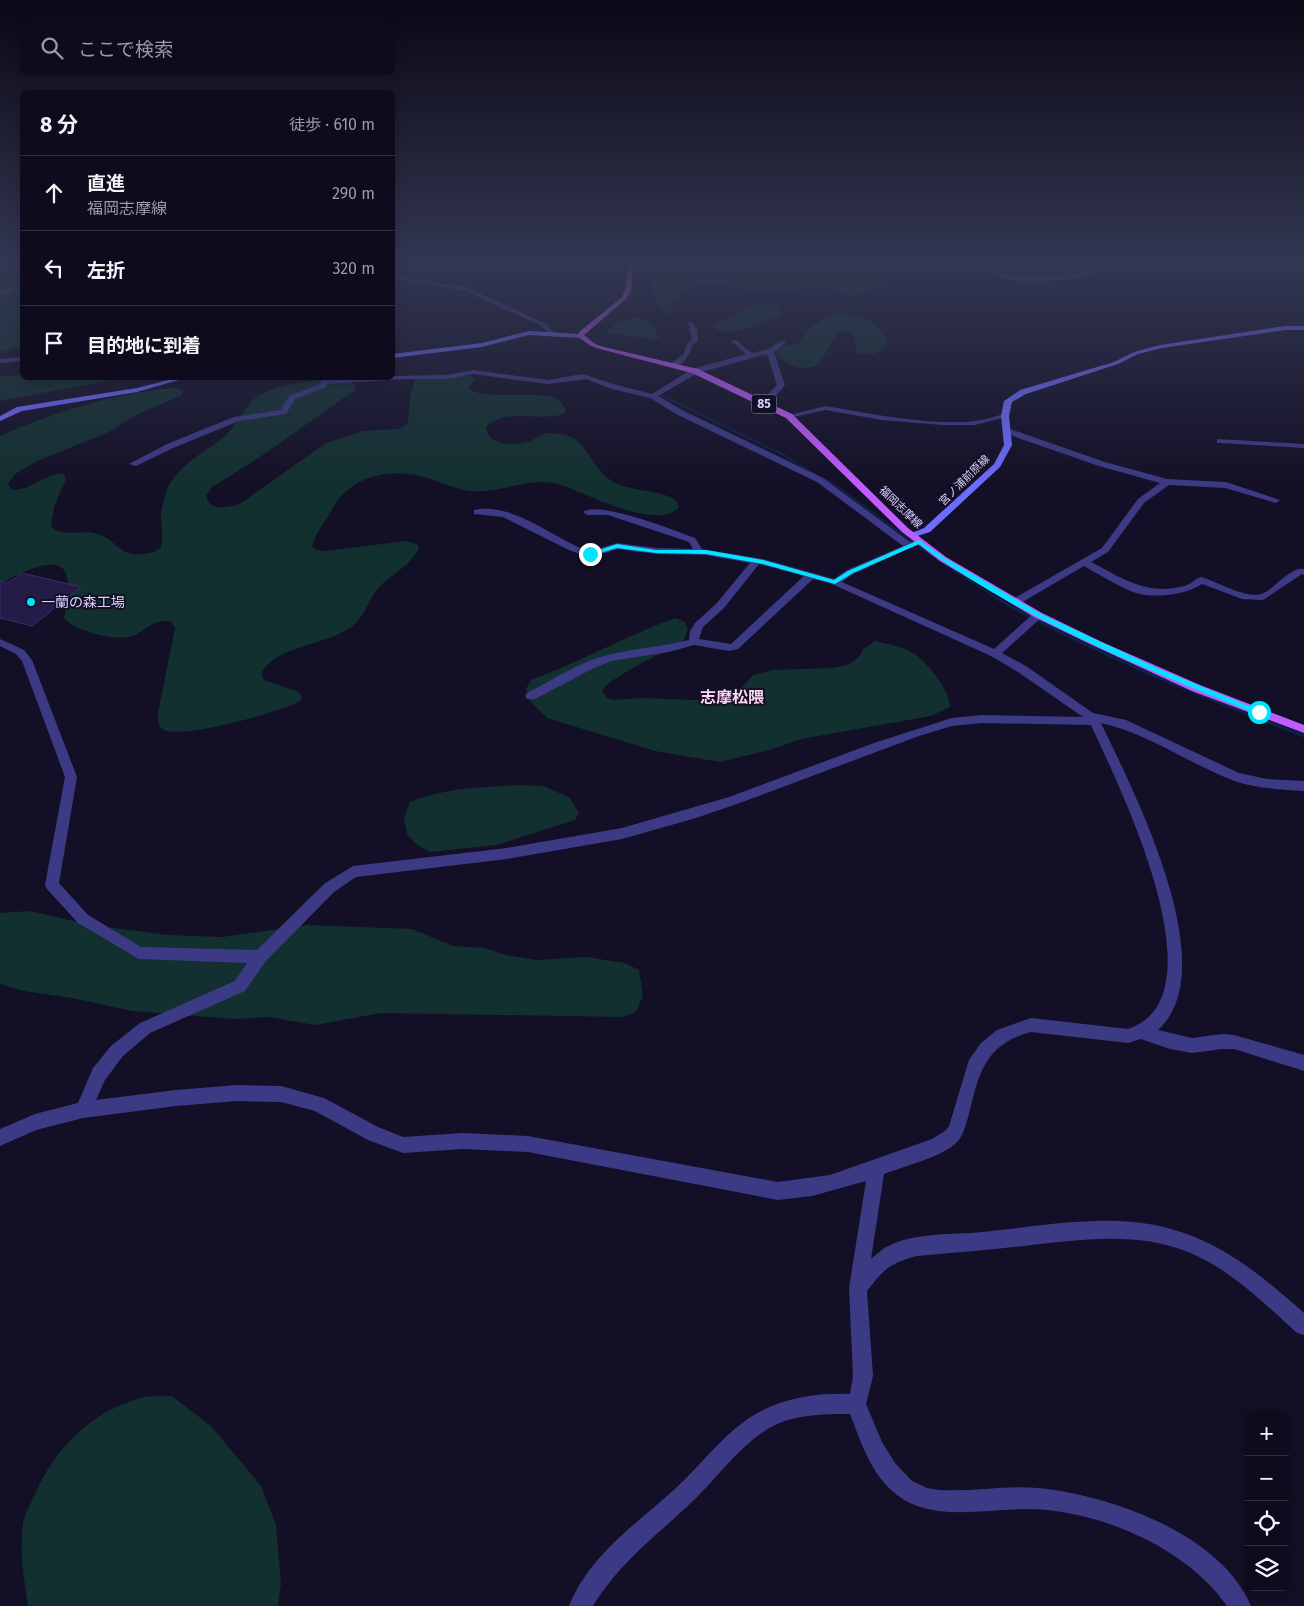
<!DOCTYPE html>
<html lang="ja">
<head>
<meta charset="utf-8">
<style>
  body { margin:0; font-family:"Fira Sans","Noto Sans JP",sans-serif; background:#171425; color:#f1f3f6 }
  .controls { position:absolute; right:15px; bottom:15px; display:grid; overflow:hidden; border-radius:8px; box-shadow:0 2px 12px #0003 }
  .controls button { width:45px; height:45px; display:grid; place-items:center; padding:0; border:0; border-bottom:1px solid #2e2b3b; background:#0e0b1c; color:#f1f3f6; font:25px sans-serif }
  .stop { position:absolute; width:15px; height:15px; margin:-11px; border:4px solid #00e5ff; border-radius:50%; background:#fff }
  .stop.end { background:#00e5ff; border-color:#fff; box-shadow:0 1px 5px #0008 }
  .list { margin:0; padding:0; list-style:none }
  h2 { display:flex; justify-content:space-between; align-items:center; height:65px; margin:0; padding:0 20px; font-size:21px }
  h2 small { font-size:16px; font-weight:400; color:#9b9ba3 }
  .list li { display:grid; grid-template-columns:32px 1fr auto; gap:15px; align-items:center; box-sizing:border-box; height:75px; padding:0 20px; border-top:1px solid #2e2b3b }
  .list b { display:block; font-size:19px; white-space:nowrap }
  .list p { margin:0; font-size:16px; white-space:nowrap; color:#9b9ba3 }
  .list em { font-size:16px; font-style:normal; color:#9b9ba3 }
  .icon { flex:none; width:28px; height:28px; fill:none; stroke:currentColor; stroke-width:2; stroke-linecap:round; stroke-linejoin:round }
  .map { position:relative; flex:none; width:1304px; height:1606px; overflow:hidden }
  .search { position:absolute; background:#0e0b1c; box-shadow:0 2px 12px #0003; left:20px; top:20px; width:375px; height:55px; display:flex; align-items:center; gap:12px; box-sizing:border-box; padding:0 18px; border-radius:8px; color:#9b9ba3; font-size:19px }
  .panel { position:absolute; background:#0e0b1c; box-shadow:0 2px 12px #0003; left:20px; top:90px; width:375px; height:290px; border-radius:8px }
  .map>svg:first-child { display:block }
  .green { fill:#12302f }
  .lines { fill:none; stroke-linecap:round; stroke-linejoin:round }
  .stream-far1 { stroke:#0c2248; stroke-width:2 }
  .stream { stroke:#0c2248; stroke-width:3 }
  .building { fill:#241b47; stroke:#3b2d73 }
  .street { fill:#3d3a85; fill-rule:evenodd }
  .secondary { fill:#6f6bff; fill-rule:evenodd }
  .primary { fill:#c25bff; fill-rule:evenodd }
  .route { fill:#00e5ff }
  .poi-dot { fill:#00e5ff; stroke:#130f26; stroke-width:2 }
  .labels { text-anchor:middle; stroke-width:4; stroke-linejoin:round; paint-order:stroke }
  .far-street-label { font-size:11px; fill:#d9d4ff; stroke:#130f26 }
  .shield { fill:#130f26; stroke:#9e99be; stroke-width:1 }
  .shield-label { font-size:12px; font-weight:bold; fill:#d9d4ff }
  .poi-label { font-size:14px; fill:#d9d4ff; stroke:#130f26; text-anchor:start }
  .quarter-label { font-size:16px; font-weight:bold; fill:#ffd6f0; stroke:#130f26 }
</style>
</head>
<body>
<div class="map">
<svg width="1304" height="1606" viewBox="0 0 1304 1606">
  <rect width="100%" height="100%" fill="#130f26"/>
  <path class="green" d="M657,262h252l7,2 9,5 -34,2c-10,13 -27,29 -44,23 -7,-2 -14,-7 -22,-7 -19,0 -38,5 -57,5 -42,0 -55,-26 -96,9l1,15c-26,-13 -23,-29 -16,-54z
    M22,277v69l-22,6v-69z
    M755,304l17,1 9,6v4c-15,7 -54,24 -67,13v-3z
    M836,314c23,-1 41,6 51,26l-2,8 -11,6 -17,-1 -5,-20 -4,-2 -10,2 -19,31c-16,9 -31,2 -43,-10l1,-7 21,-4 11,-14 12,-9z
    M638,317c11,2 18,11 21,21l-7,3 -9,-3 -38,-5 14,-12z
    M22,374v4h92l-18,5 -96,18v-24z
    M432,374l41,2 2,4 -6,6v3c17,13 78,-1 91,12 3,3 5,7 6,10l-2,3c-24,8 -58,-7 -78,13 2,19 27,19 41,15 7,-2 14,-8 21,-9 3,0 8,1 12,1 28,3 30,34 52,47 20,12 46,7 65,20l2,6c-20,25 -94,-14 -118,-22 -29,-10 -61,9 -90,6 -14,-1 -27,-8 -40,-12 -39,-13 -82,-5 -101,34 -6,11 -16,22 -18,34l5,3 7,1 82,-10 11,3 2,5c-4,5 -8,11 -12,15 -10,9 -24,17 -32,28 -8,12 -12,27 -24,35 -25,19 -76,18 -90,47l3,6 35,12 3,5 -2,4c-19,11 -118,38 -136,29 -7,-3 -6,-10 -6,-17l17,-85 -4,-6c-17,-5 -24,8 -38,14 -16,6 -59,-5 -69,-18 2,-11 9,-42 -2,-50 -14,-11 -49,9 -62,16v-148c47,-21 97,-37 148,-45 11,-1 25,-5 35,-1l-1,5 -44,19 -29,18 -72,29 -22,13 -7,10 3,5c18,4 34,-17 53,-15l2,6c-7,15 -16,31 -14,48 11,9 33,1 46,6 19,6 20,23 45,20 7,-1 13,-2 18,-7 3,-10 0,-20 0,-30 0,-9 5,-29 11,-37 13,-19 35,-29 53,-44 11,-10 17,-25 28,-36 17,-16 82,-27 103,-15l-1,5 -95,67 -49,31 -5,8c4,16 23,12 35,7l85,-60 37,-12 34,-2 7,-2 4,-5 2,-26 5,-16z
    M675,618l10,4 3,7 -5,13c-19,11 -71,33 -81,49l5,7 7,2 27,-2 77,3 21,-10 14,-16 21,-5 58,-2 16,-3 12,-9 3,-7 12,-8c12,3 27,5 38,12 13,7 38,39 37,54l-19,9 -130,23 -28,10 -53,13 -65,-11 -108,-33 -18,-18 -3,-11 5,-9c49,-18 95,-44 144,-62z
    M519,785l25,1 26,12 9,15 -4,7 -79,25 -65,7 -14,-7 -10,-11 -3,-16 6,-16c34,-14 73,-15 109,-17z
    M30,911l62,14 75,10 55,2 86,-12 104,4 41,17 32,2 20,7 32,5 49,-3 39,6 14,7 4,26 -7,16 -14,5 -241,-4 -66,12 -47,-8 -33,2 -103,-8 -60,-13 -48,-7 -24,-7v-71z
    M172,1396l40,31 49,59 15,39 5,58 -3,23h-250c-4,-28 -9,-55 -5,-83 2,-10 8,-20 12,-29 20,-46 57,-83 106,-96 10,-3 21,-2 31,-2z"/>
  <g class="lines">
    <path class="stream-far1" d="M659,394l125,61 32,20
      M822,478l12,6 88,65 76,50"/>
    <path class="stream" d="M996,598c98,56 203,97 308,138"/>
  </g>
  <path class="building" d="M22,573l59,14 -49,39 -32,-8v-37l8,2z"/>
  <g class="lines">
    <path class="street" d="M963,262l30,2 9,10 17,3h31l42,-5 9,-3 9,-7h6c-4,4 -8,8 -12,10 -18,8 -88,14 -106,4 -3,-1 -5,-5 -7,-9z
      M392,274l77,14 75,35 12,11 -5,1 -11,-10 -75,-34 -73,-13z
      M22,286v4l-22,5v-4z
      M688,322h4l5,7 1,12 -6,4c-2,10 -9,22 -21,22v-4l13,-9 3,-11 5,-3z
      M732,340h4l16,13 16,-4 13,-8h4v2l-11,9 11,33 -11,13 -16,6 -4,-2 14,-8 9,-9 -10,-31 -69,19 -40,23 24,14 141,68 87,64 4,-1 5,3 -66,30 -11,8 152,67 40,-36h8v4l-40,36 24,13 67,47 33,7 113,53 28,6 37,2v10c-24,-2 -49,-2 -72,-11 -44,-17 -85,-47 -131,-57 31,65 125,246 57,307l34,8 30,-4 12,1 70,20v16l-70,-22h-12l-30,4 -22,-4 -29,-10 -13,4 -97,-11c-46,12 -52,41 -62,82 -3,9 -5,21 -12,28 -12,14 -55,25 -73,32l-13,85c5,-4 10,-9 15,-12 28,-15 67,-12 97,-15 61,-6 128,-20 188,-3 52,14 94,49 133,84v22l-7,-2c-33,-30 -67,-64 -109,-81 -52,-21 -111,-12 -165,-6 -35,4 -71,7 -106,10 -27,7 -33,13 -50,35l6,85 -7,28 16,38 13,21 17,18 15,7 12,2c33,2 66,-5 99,-2 72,7 183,46 213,118h-24c-41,-59 -130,-97 -201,-97 -42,0 -94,13 -129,-14 -26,-20 -36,-53 -47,-81h-6c-22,0 -47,1 -67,10 -35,17 -57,51 -84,77 -38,36 -72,60 -100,105h-24c21,-52 69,-83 108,-119 28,-26 50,-58 84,-76 28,-14 58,-18 89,-17l3,-18 -4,-88 17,-107 -54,15 -34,4 -250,-48 -65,-3 -60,4 -35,-13 -53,-29 -34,-9 -44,-1 -61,5 -93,12 -47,12 -36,16v-17l35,-15 43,-11 15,-35 18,-22 29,-23 95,-42 12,-18 -108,-4 -61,-36 -31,-34 -2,-4 20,-108 -43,-116 -6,-7 -16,-8v-7l24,11 8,10 45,117 -18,106 29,32 53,32 116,3 67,-66 29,-18 154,-18 115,-20 107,-31 145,-54 78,-25 30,-3 101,2 -65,-45 -27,-16 -159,-72 -19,-5 -75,70 -9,2 -35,-6 -25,7 -58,9 -19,8 -57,30h-8l-2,-3 2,-3c26,-13 53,-32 81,-38 27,-7 54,-8 81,-15l1,-9 5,-8 21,-19 34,-41 -44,-8 -50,-1 -38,-5 -23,7h-10l-16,-6 -66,-33 -29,-3v-4c39,-8 77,27 112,40h8l23,-7 39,5 37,1 -4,-7 -81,-27h-21l-4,-3c15,-12 93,19 112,26l7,11 61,10 71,20 13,-9 56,-24 -86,-64 -141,-68 -26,-16 -38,-9 -26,-10 -38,5 -75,-10 -26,5h-40l-80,5 -1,3 -31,12 -9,15 -47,7 -66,27 -37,18 -7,-2 38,-20 67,-27 47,-7 8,-14 31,-12 3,-6h6v2l63,-2v-2l55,-1 26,-5 75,10 34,-6 35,11 35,9 40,-25 54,-15 -14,-12zM759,564l45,12 -73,68 -32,-5 4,-12 21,-19zM982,723l109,2c26,57 134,272 37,304l-97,-11 -34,12 -16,13 -12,17 -20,66 -4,5 -13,8 -102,36 -52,7 -250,-46 -65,-3 -60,4 -25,-10 -54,-29 -43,-12 -44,-1 -61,5 -80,10 9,-20 18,-24 27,-23 95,-42 20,-29 69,-70 22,-15 151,-18 115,-20 74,-21 41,-14 182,-68 33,-10z
      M22,357v4l-22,2v-4z
      M176,378h9l-4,2z
      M826,406c44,8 105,20 149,15 10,-1 20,-5 30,-7l4,2 -34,9h-33l-60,-5 -56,-10 -37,8 -4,-2z
      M1004,429h6l95,33 62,17 59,3 54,18 -4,3 -51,-15 -56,-3 -25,18 -36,49 -17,10c31,16 56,34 93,24 6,-1 11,-7 17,-9 15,4 45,22 60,17 13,-4 29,-28 43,-25v6l-2,-1 -39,26 -21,-1 -40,-15c-15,11 -51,15 -69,8 -17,-7 -33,-17 -49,-26l-65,38h-8v-4l91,-52 36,-49 22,-16 -61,-17 -95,-33z
      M1217,439l87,5v4l-84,-5h-3z"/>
    <path class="secondary" d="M1285,326h19v4h-19l-123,18 -24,6 -20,10 -92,30 -14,8 -3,14 3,29 -12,22 -70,65 -19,6 -5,-3 18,-7 70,-64 10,-19 -3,-29 3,-15 16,-11 94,-28 20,-10 26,-7z
      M529,331l51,3 3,2 -3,2 -51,-3 -47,12 -90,11v-4l90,-11z
      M176,378h10l-49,14 -115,19 -22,10v-5l17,-9 120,-19z"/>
    <path class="primary" d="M628,262h6l-3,29 -5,8 -42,36 11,9 9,3 94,22 94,45 116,114 38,29 96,56 60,29 98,43 104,40v8l-112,-42 -98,-45 -60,-29 -94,-56 -38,-29 -116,-114 -94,-45 -92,-24 -9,-3 -13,-9 1,-5 42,-34 4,-7z"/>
  </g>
  <linearGradient id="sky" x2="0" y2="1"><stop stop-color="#0a0815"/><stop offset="0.54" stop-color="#333752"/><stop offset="1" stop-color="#333752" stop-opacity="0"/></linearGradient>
  <rect width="1304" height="487" fill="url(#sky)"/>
  <path class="route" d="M919,540l26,18 96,56 116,54 106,44 -6,2c-117,-47 -236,-95 -338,-170l-66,29 -18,11 -72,-20 -57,-10 -50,-1 -39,-5 -27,8 -3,-2 30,-10 39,6h50l57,10 71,20 14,-9z"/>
  <circle class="poi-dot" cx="31" cy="602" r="5"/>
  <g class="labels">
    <g class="far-street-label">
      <text transform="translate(964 480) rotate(-45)" y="4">宮ノ浦前原線</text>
      <text transform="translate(901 507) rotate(44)" y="4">福岡志摩線</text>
    </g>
    <rect class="shield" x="751.5" y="394.5" width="25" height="19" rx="4"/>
    <g class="shield-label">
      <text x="764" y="408">85</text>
    </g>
    <g class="poi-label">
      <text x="41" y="607">一蘭の森工場</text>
    </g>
    <g class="quarter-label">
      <text x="732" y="703">志摩松隈</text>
    </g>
  </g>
</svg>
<div class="controls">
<button>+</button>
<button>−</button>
<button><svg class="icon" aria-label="locate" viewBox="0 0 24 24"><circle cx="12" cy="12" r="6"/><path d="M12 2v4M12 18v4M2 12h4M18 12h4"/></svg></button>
<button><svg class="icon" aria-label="layers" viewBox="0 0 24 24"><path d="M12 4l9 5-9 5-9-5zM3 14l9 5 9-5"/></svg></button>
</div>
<div class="stop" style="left:1259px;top:712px"></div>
<div class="stop end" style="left:590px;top:554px"></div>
<div class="search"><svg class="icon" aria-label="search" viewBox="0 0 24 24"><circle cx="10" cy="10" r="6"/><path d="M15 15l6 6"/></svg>ここで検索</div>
<section class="panel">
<h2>8 分<small>徒歩 · 610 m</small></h2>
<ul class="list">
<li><svg class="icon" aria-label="ahead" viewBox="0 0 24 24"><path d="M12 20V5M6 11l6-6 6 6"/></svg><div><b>直進</b><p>福岡志摩線</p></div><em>290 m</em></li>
<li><svg class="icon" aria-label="left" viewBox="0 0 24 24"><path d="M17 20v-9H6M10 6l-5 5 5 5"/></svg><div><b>左折</b></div><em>320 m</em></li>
<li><svg class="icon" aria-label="arrive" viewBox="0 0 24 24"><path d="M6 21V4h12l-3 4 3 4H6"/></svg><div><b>目的地に到着</b></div></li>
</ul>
</section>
</div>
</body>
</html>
